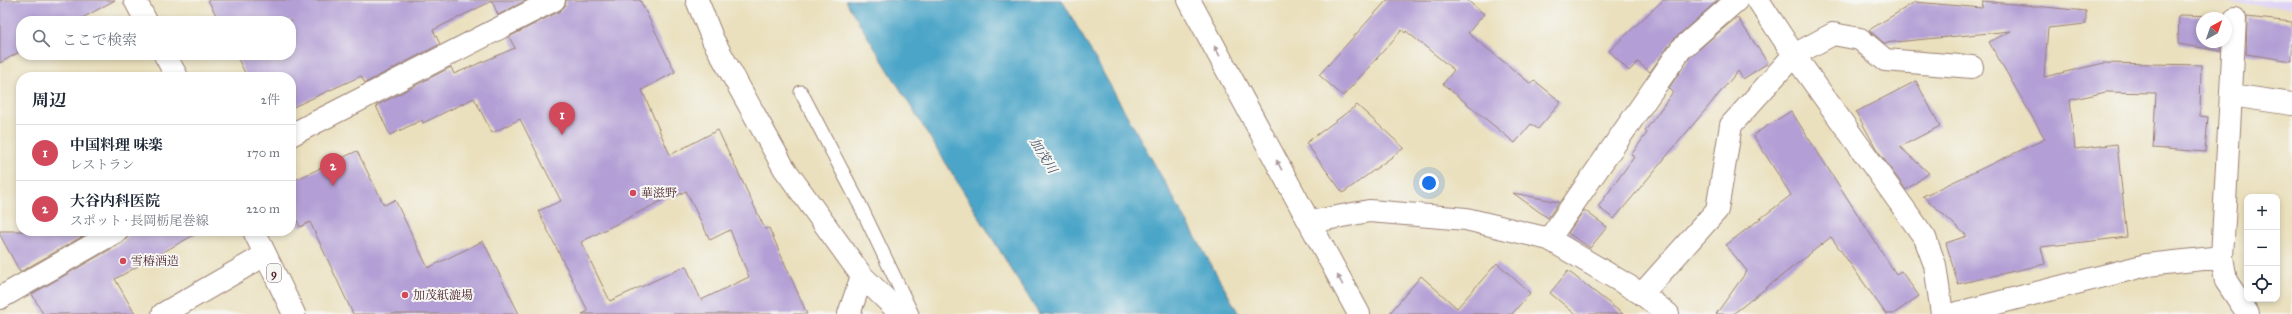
<!DOCTYPE html>
<html lang="ja">
<head>
<meta charset="utf-8">
<style>
  body { margin:0; font-family:"IM FELL Great Primer","Noto Serif JP",serif; background:#f6f6f7; color:#1f2937 }
  .controls { position:absolute; right:12px; bottom:12px; display:grid; overflow:hidden; border-radius:8px; box-shadow:0 2px 6px #0003 }
  .controls button { width:36px; height:36px; display:grid; place-items:center; padding:0; border:0; border-bottom:1px solid #e0e1e3; background:#fff; color:#1f2937; font:20px sans-serif }
  .compass { position:absolute; left:2196px; top:12px; width:36px; height:36px; border-radius:50%; background:#fff; box-shadow:0 2px 6px #0003; rotate:40deg }
  .you { position:absolute; left:1429px; top:183px; width:14px; height:14px; margin:-10px; border:3px solid #fff; border-radius:50%; background:#1a73e8; box-shadow:0 0 0 6px #1a73e833 }
  .badge { display:grid; place-items:center; width:26px; height:26px; border-radius:50%; background:#d1495b; color:#fff; font-size:13px; font-weight:700 }
  .pin { position:absolute; translate:-50% -33px; filter:drop-shadow(0 1px 2px #0008) }
  .pin::after { content:''; position:absolute; top:21px; width:14px; height:12px; background:inherit; clip-path:polygon(0 0,100% 0,50% 100%) }
  .list { margin:0; padding:0; list-style:none }
  h2 { display:flex; justify-content:space-between; align-items:center; height:52px; margin:0; padding:0 16px; font-size:17px }
  h2 small { font-size:13px; font-weight:400; color:#747a83 }
  .list li { display:grid; grid-template-columns:26px 1fr auto; gap:12px; align-items:center; box-sizing:border-box; height:56px; padding:0 16px; border-top:1px solid #e0e1e3 }
  .list b { display:block; font-size:15px; white-space:nowrap }
  .list p { margin:0; font-size:13px; white-space:nowrap; color:#747a83 }
  .list em { font-size:13px; font-style:normal; color:#747a83 }
  .icon { flex:none; width:22px; height:22px; fill:none; stroke:currentColor; stroke-width:2; stroke-linecap:round; stroke-linejoin:round }
  .map { position:relative; flex:none; width:2292px; height:314px; overflow:hidden }
  .search { position:absolute; background:#fff; box-shadow:0 2px 6px #0003; left:16px; top:16px; width:280px; height:44px; display:flex; align-items:center; gap:10px; box-sizing:border-box; padding:0 14px; border-radius:16px; color:#747a83; font-size:15px }
  .panel { position:absolute; background:#fff; box-shadow:0 2px 6px #0003; left:16px; top:72px; width:280px; height:164px; border-radius:16px }
  .map>svg:first-child { display:block }
  .built { fill:#dfd4f5 }
  .water { fill:#4ba5c8; stroke:#4a627a }
  .building { fill:#b39fd5; fill-rule:evenodd }
  .lines { fill:none; stroke-linecap:round; stroke-linejoin:round }
  .lane-casing { stroke:#9a8074; stroke-width:15 }
  .street-casing { stroke:#9a8074; stroke-width:24 }
  .primary-casing { stroke:#9a8074; stroke-width:24 }
  .lane { stroke:#fff; stroke-width:13 }
  .street { stroke:#fff; stroke-width:22 }
  .primary { stroke:#fff; stroke-width:22 }
  .oneway { fill:#ae9aa0 }
  .poi-dot { fill:#d1495b; stroke:#f6f6f2; stroke-width:1.5 }
  .labels { text-anchor:middle; stroke-width:4; stroke-linejoin:round; paint-order:stroke }
  .shield { fill:#f6f6f2; stroke:#7e6067; stroke-width:1 }
  .shield-label { font-size:11px; font-weight:bold; fill:#4a1f2b }
  .poi-label { font-size:12px; fill:#4a1f2b; stroke:#f6f6f2; text-anchor:start }
  .water-label { font-size:13px; font-style:italic; fill:#4a556a; stroke:#f6f6f2 }
</style>
</head>
<body>
<div class="map">
<svg width="2292" height="314" viewBox="0 0 2292 314">
  <rect width="100%" height="100%" fill="#f6f6f2"/>
  <filter id="ink" filterUnits="userSpaceOnUse"><feTurbulence type="fractalNoise" baseFrequency=".025" numOctaves="2"/><feDisplacementMap in="SourceGraphic" scale="8" xChannelSelector="R" yChannelSelector="G"/><feConvolveMatrix kernelMatrix="1 2 1 2 8 2 1 2 1" color-interpolation-filters="sRGB"/></filter>
  <filter id="wash" filterUnits="userSpaceOnUse"><feTurbulence type="fractalNoise" baseFrequency=".012" numOctaves="4" result="noise"/><feDisplacementMap in="SourceGraphic" scale="16" xChannelSelector="R" yChannelSelector="G"/><feGaussianBlur stdDeviation="0.9" result="paint"/><feColorMatrix in="noise" values="0 0 0 0 0 0 0 0 0 0 0 0 0 0 0 0 0 1.4 0 .05"/><feComposite in="paint" operator="in"/></filter>
  <g filter="url(#wash)">
    <rect width="100%" height="100%" fill="#eae0bd"/>
    <path class="built" d="M2196,0h96v8z"/>
    <path class="water" d="M845,0h217l177,314h-200z"/>
    <g id="blocks">
      <path class="building" d="M0,0h115l-38,21h-56v30l-21,12z
        M208,0h319l-29,15 -6,-14 -59,29 7,14 -75,39 -4,-7 -70,32v-31h-44l-11,-22h55v-34h-72z
        M566,0h74l35,72 -33,18 28,65 48,-25 47,99 4,-1 38,86h-225l6,-3 -50,-100 23,-10 -41,-82 -28,14 -18,-35 -51,25 -1,-3 -32,15 -14,-29 75,-39 3,7 61,-26 -6,-11 51,-26 5,-5zM686,191l24,49 20,-10 19,47 -48,23 -15,-34 -76,35 -29,-59 94,-48 1,2z
        M1387,0h80l17,14 -16,19 63,51 3,-4 27,22 -23,27 -7,-5 -16,19 -72,-59 11,-14 -48,-39 -1,2 -3,-3 -59,66 -24,-21z
        M1663,0h55l-45,40 -23,32 -12,-10 -9,9 -20,-20z
        M1983,1l103,10v13l-38,4 -4,49 60,-14 97,2 -1,51 8,1 -3,35 -52,-4 3,-55 -50,-1 -36,8 5,49 42,-5 10,93 -86,10 4,17 -87,20 -12,-41 21,-7 -44,-40 122,-57 -56,-97 22,-11 -127,12 -15,-13 46,-28 67,6z
        M2179,15l44,1 -21,2v24h19v9l-43,-7z
        M1737,17l31,46 -25,16 -5,-8 -124,148 -16,-12 36,-50 -3,-2 16,-22 -2,-2 28,-39 -4,-4 21,-31z
        M2247,17l45,5v39l-46,-7z
        M1916,81l24,45 -40,21 29,26 -23,17 -30,-42 -20,-36z
        M1357,105l47,43 -61,45 -37,-50z
        M1791,111l105,163 5,-3 18,25 -26,18h-7l-55,-77 -98,77h-17l31,-43 -21,-26 65,-50 -38,-60z
        M357,151l27,54 11,-5 33,68 55,-27 36,73h-166l-43,-92 -10,5 -9,-19v-26z
        M1513,193l46,9 -11,16z
        M1584,210l23,17 -17,21 -22,-15z
        M0,231h92l-72,41 -20,-37z
        M129,231h72l-86,48 20,35h-92l-11,-20 91,-52 5,-5z
        M1497,263l33,30 -18,21h-123l32,-38 36,32z
        M1568,271l55,43h-48l-25,-21z"/>
    </g>
  </g>
  <g filter="url(#ink)">
    <use href="#blocks" fill-opacity="0" stroke="#9a8074" stroke-width="1"/>
    <g class="lines">
      <defs>
        <path id="lane" d="M801,92l59,113 52,109"/>
        <path id="street" d="M697,0l16,40 71,128 78,108 39,38
          M1189,0l170,314
          M1758,0l36,55 131,183 10,27 7,49
          M2235,19l-13,238 4,24 22,33
          M2231,95l61,9
          M291,135l263,-135
          M1310,222l59,-11 97,8 83,20 93,55 26,20
          M1549,239l132,-190 56,-49
          M1642,294l75,-84 14,-85 63,-70 39,-21 27,5 25,21 87,7
          M0,298l117,-67
          M163,314l102,-59
          M849,314l13,-38
          M1954,314l193,-49 75,-8"/>
        <path id="primary" d="M135,0l11,21
          M165,55l12,22
          M254,231l40,83"/>
      </defs>
      <use href="#lane" class="lane-casing"/>
      <use href="#street" class="street-casing"/>
      <use href="#primary" class="primary-casing"/>
      <use href="#lane" class="lane"/>
      <use href="#street" class="street"/>
      <use href="#primary" class="primary"/>
    </g>
    <defs><path id="oneway-solid" d="M-6-.8H1V-3.2L6.5 0L1 3.2V.8H-6Z"/></defs>
    <g class="oneway">
      <use href="#oneway-solid" transform="translate(1217 51) rotate(-119)"/>
      <use href="#oneway-solid" transform="translate(1279 165) rotate(-119)"/>
      <use href="#oneway-solid" transform="translate(1340 280) rotate(-118)"/>
    </g>
  </g>
  <g class="poi-dot">
    <circle cx="633" cy="193" r="4"/>
    <circle cx="123" cy="261" r="4"/>
    <circle cx="405" cy="295" r="4"/>
  </g>
  <g class="labels">
    <rect class="shield" x="267" y="264" width="14" height="18" rx="3"/>
    <g class="shield-label">
      <text x="274" y="277">9</text>
    </g>
    <g class="poi-label">
      <text x="641" y="197">華滋野</text>
      <text x="131" y="265">雪椿酒造</text>
      <text x="413" y="299">加茂紙漉場</text>
    </g>
    <g class="water-label">
      <text transform="translate(1044 155) rotate(58)" y="5">加茂川</text>
    </g>
  </g>
</svg>
<div class="controls">
<button>+</button>
<button>−</button>
<button><svg class="icon" aria-label="locate" viewBox="0 0 24 24"><circle cx="12" cy="12" r="6"/><path d="M12 2v4M12 18v4M2 12h4M18 12h4"/></svg></button>
</div>
<svg class="compass" viewBox="-18 -18 36 36"><path d="M0-13l5 13h-10z" fill="#e53935"/><path d="M0 13l5-13h-10z" fill="#747a83"/></svg>
<div class="you"></div>
<div class="pin badge" style="left:562px;top:135px">1</div>
<div class="pin badge" style="left:333px;top:186px">2</div>
<div class="search"><svg class="icon" aria-label="search" viewBox="0 0 24 24"><circle cx="10" cy="10" r="6"/><path d="M15 15l6 6"/></svg>ここで検索</div>
<section class="panel">
<h2>周辺<small>2件</small></h2>
<ul class="list">
<li><span class="badge">1</span><div><b>中国料理 味楽</b><p>レストラン</p></div><em>170 m</em></li>
<li><span class="badge">2</span><div><b>大谷内科医院</b><p>スポット · 長岡栃尾巻線</p></div><em>220 m</em></li>
</ul>
</section>
</div>
</body>
</html>
